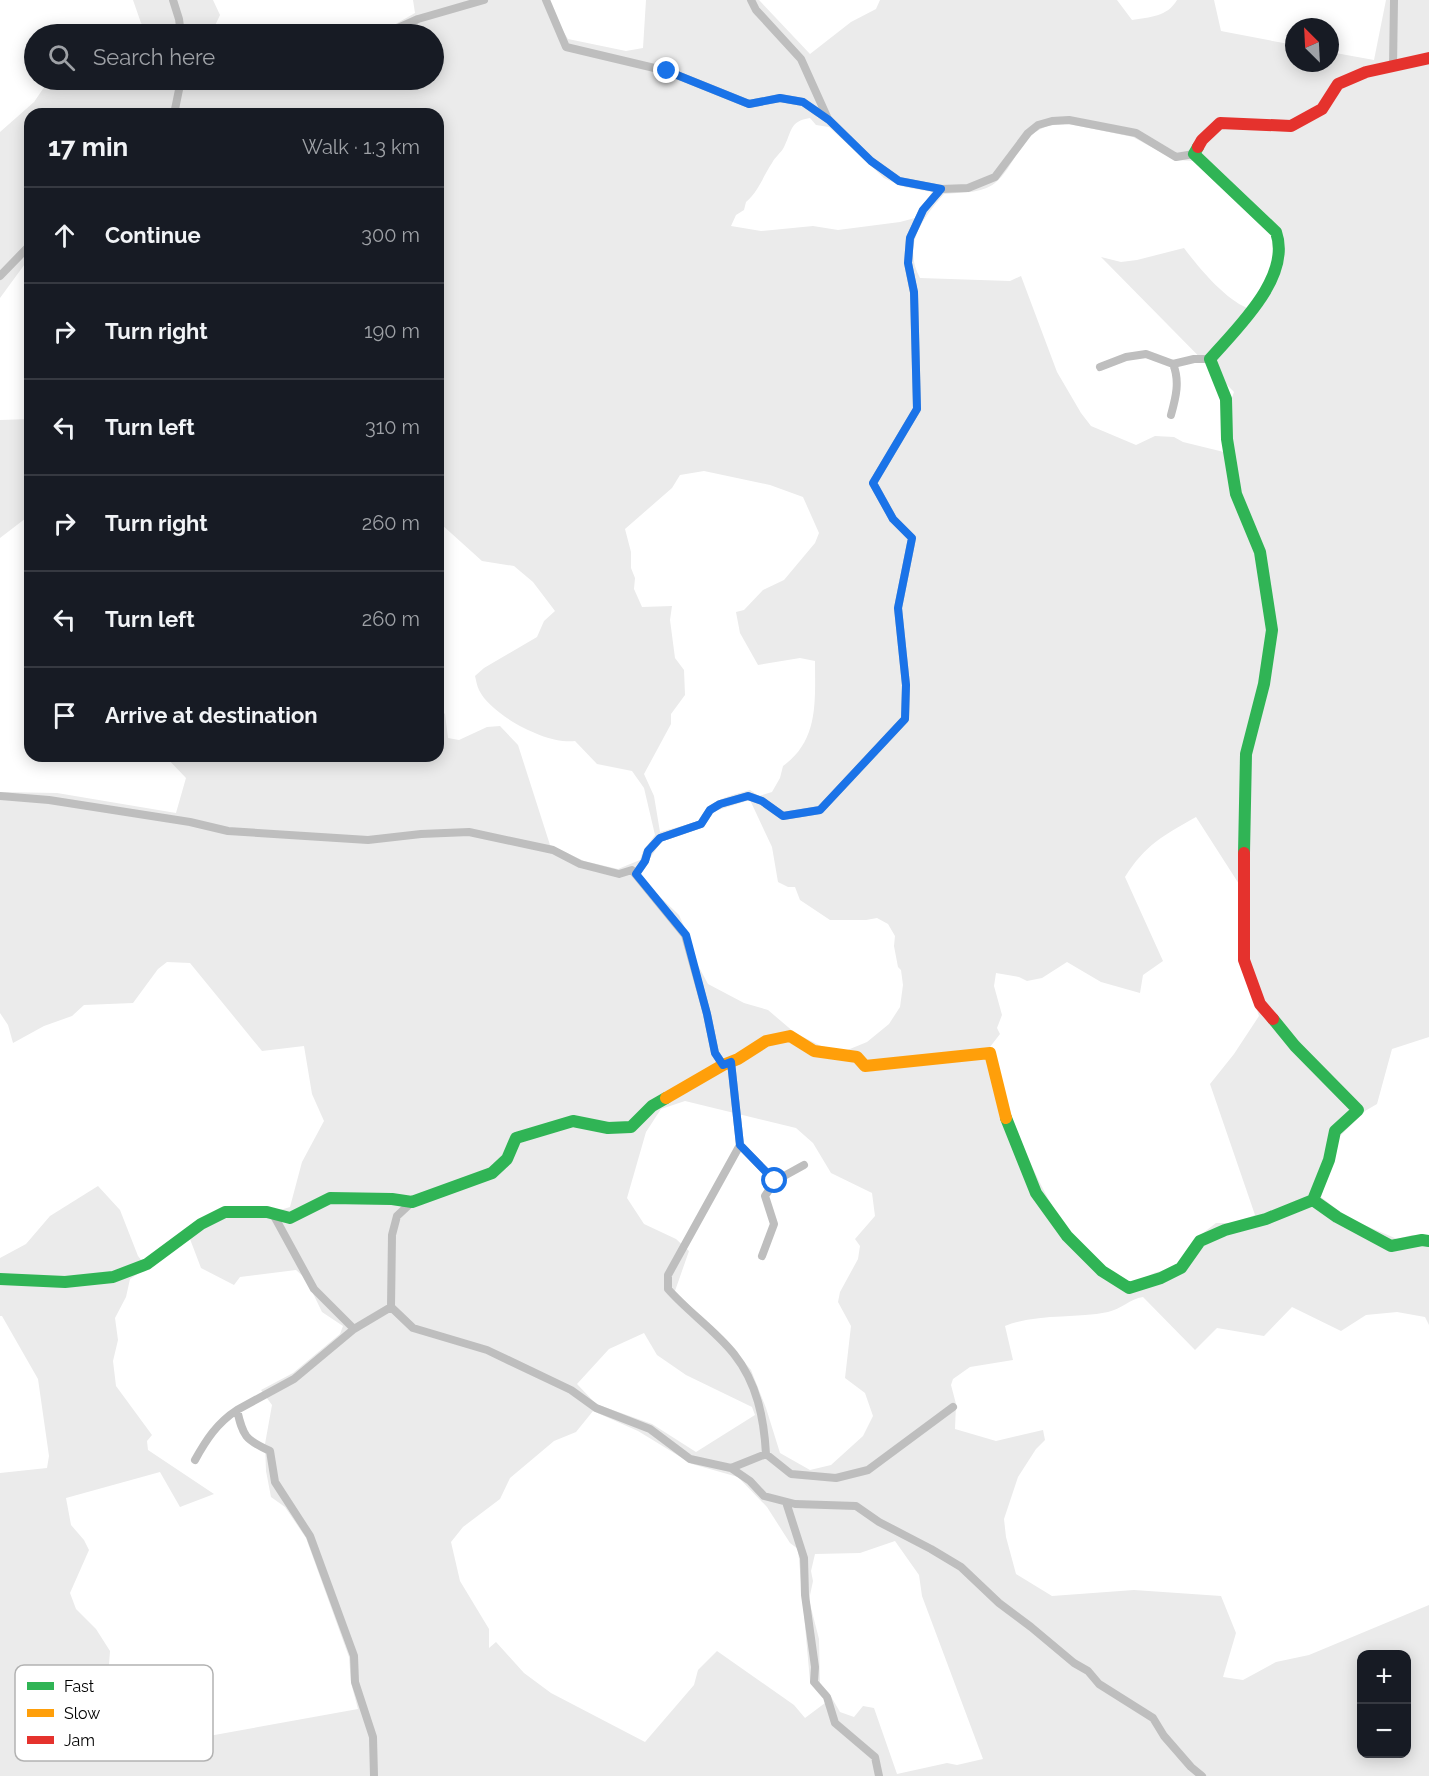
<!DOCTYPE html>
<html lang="en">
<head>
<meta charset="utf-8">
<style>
  body { margin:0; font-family:Raleway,sans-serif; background:#20242c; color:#f1f3f6 }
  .controls { position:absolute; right:18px; bottom:18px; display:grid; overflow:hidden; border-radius:12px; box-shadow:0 3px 15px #0003 }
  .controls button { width:54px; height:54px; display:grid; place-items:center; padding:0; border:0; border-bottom:2px solid #363941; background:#171b24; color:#f1f3f6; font:30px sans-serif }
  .compass { position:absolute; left:1285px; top:18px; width:54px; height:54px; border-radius:50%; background:#171b24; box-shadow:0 3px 15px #0003; rotate:336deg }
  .stop { position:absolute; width:18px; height:18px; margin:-14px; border:4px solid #1a73e8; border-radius:50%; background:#fff }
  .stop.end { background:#1a73e8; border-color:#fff; box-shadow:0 2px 6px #0008 }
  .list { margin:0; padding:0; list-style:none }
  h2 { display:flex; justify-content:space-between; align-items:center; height:78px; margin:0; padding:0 24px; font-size:26px }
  h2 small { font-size:20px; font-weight:400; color:#9ea1a6 }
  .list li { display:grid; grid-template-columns:39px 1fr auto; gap:18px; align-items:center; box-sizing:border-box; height:96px; padding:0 24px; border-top:2px solid #363941 }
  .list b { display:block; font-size:22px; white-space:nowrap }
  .list em { font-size:20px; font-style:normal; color:#9ea1a6 }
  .icon { flex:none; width:33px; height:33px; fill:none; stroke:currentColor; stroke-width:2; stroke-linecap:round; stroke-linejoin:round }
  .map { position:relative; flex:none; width:1429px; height:1776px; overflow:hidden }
  .search { position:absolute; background:#171b24; box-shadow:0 3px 15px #0003; left:24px; top:24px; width:420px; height:66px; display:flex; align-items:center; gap:15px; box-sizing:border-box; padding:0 21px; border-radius:33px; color:#9ea1a6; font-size:22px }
  .panel { position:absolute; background:#171b24; box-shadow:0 3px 15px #0003; left:24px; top:108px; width:420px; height:654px; border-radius:18px }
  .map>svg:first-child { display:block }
  .green { fill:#ebebeb; fill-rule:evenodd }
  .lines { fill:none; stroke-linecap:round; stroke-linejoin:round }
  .street { stroke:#bebebe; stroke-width:8 }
  .fast { stroke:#30b455; stroke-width:12 }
  .slow { stroke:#ff9f0a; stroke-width:12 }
  .jam { stroke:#e5322d; stroke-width:12 }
  .route { stroke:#1a73e8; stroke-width:8 }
  .key { fill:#fff; stroke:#b2b2b2; stroke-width:1.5 }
  .key-label { font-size:16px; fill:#000 }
</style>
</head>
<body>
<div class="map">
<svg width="1429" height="1776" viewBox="0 0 1429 1776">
  <rect width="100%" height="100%" fill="#fff"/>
  <path class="green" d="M133,0h80l7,15 -9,19h-60l-10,-11z
    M413,0h137l7,21 11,18 58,12 17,-3 3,-48h113l51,54 41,-32 25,-13 4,-9h237l15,20c18,-3 35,-3 45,-20h37l7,31 73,14v18h36v-11l44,8 12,-60h43v1037l-37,12 -15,55 -12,7 -25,25 -19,61 27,21 49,21 15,-4h17v90l-4,-8 -28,-5 -31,3 -25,16 -49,-24 -28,29 -47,-8 -22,22 -52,-53c-13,2 -22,12 -35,15 -34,7 -70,1 -103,14l8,34 -43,7 -17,12 -2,6 5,19 -1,25 41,12 47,-11 2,10 -9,9 -18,28 -14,42 2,18 10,37 36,22 82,-6 87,6 15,37 -13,44 20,3 33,-18 33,-7 120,-50v171h-1429v-303l47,-5 2,-12 -11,-77 -36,-63h-2v-58l26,-14 24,-28 48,-30 22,24 18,46 4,5 54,-39 81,-11 13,-4 12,-45 22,-41 -12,-27 -8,-48 -42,5 -72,-88 -23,-1 -9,7 -25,34 -49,2 -12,11 -28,10 -31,17 -5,-18 -8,-12v-221l57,1 119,20 10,-35 -21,-22h273v-49l7,7 3,24 11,2 28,-13 13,-1 18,19 32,100 34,16 34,8 22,-9 3,-9 12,-16 -11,-47 -12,-17 -35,-7 -22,-23c-28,4 -84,-26 -96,-51 -2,-4 -3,-10 -4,-14l9,-8 53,-31 7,-16 11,-10 -22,-29 -19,-16 -32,-5 -41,-37 -3,7v-111l3,-9 -3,-2v-295h-408v143l-30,41v-166l34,-30 15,-22h385v-46h-63h7l37,-21zM810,118l6,7 13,2 55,51 20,9 28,5 -17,26 -15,4 -62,8 -25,-4 -52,5 -30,-5 5,-11 8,-5 2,-8c13,-11 17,-26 26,-39 3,-6 9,-10 12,-16 8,-15 5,-26 26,-29zM1069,124l64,13 42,23 20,1 67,63 13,15 1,17 -17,35 -12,17c-23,-10 -48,-40 -63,-60l-47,12 -16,2 -20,-5 133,135 -5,14 3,48 -49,-12 -9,-5 -19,-1 -19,9 -45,-19 -10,-13 -24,-41 -36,-96 -11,5 -90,-3c-18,-33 3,-60 24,-84 17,-2 37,0 51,-11 19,-15 25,-47 50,-56 7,-3 17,-2 24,-3zM704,471l66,14 33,12 16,36 -4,10 -31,37 -21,10 -19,20 -8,2 4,21 18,32 42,-7 15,3c0,40 4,79 -32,105l-3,12 -8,14 -13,4 -9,-6c-23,7 -38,8 -50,31l-40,11 -6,-36 -10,-22 27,-50v-10l14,-19 -1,-25 -9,-12 -5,-38 2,-14 -30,1 -8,-18 1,-11 -4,-10v-16l-6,-23 47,-41 8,-13zM750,800l22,47 6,35 10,5h7l5,13 30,20h36l11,-2 11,6 7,12 -1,10 4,21 3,3 2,15 -3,22 -11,17 -22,18 -22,9 -24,-5 -26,-13 -27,-23 -24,-7 -36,-19 -14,-26 -3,-16 -12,-27 -24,-23 -15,-19 21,-31 42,-16 12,-15zM1196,817l43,67 4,86 16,46 -25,38 -24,30 45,131 -21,8h-18l-22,17 -19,27 -21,6 -21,11c-10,-6 -20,-10 -28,-16 -59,-42 -96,-153 -115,-221l10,-13 -3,-6 5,-13 -8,-29 2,-13 23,4 8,4 15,-3 25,-16 34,20 39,11 3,-18 20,-14 -38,-84c20,-32 39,-42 71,-60zM685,1101l111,27 17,15 18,30 41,20 3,23 -20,23 5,7 -2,13 -18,33 -2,10 13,24 -6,52 20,15 8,23 -10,20 -32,29 -21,5 -30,-17 -14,-45 -15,-38 -22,-26 -54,-53 14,-40 -13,-12 -32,-15 -17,-26 19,-66 15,-23zM190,1239l11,29 33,17 6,-8 56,-7 10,9 16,33 21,14 -3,8 -47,39 -32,17 11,15 -7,39 1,27 5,26 14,10 21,31 43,119 2,26 7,26 -210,38 -42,-42 4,-54 -14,-22 -20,-20 -6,-16 19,-43 -5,-10 -13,-15 -5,-27 94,-26 20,35 34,-13 -66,-44 -1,-9 5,-6 -36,-49 -3,-25 5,-21 -3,-22 11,-21 4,-18zM644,1333l13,22 29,20 66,32 3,8 -59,37 -44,-28 -56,-20 -19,-20 32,-35zM593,1411l45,20 54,33 46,13 29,30 23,36 8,6 12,132 14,17 1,5 -20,15 -11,-13 -77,-54 -19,19 -4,15 -49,57 -94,-49 -27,-20 -28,-31 -7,6v-19l-29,-48 -9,-39 12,-15 37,-28 10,-21 44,-37 22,-9zM895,1541l24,34 3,21 61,163 -26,6 -10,-2 -50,11 -23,-66 -11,-2 -9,11 -14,-5 -11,-19 -9,-10 -1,-44 -10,-39 4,-19 -2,-10 4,-17 45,-1zM1362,1654h44v100h-44z
    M30,419v96l-30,23v-118z"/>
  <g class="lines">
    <path class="street" d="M173,0l6,19 2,15
      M546,0l20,47 101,24 82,33 31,-6 23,4 26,18 42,41 28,20 42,8 27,-1 27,-11 33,-44 10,-8 14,-4 17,-1 67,13 40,24 18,-3
      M751,0l5,10 45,49 27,60
      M385,34l33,-15 66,-19
      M1393,67l1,-67
      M174,114l7,-34
      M0,276l30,-31
      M1100,367l26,-10 20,-3 27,10
      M1171,415c5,-18 9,-34 2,-51l21,-5h16
      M0,796l49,4 141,22 38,9 140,9 53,-6 48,-2 84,18 27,14 39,10 13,-4 53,65 22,79 8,39 8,12
      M636,874l9,-13 3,-10 12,-13 41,-14 9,-14 10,-6 28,-8 14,5 21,15 37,-6 85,-91 1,-34 -8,-77 14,-70 -19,-19 -20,-36 44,-74 -3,-116 -6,-30 2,-25 13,-28 18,-21
      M731,1062l9,83 35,36
      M740,1145l-72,130v14c20,23 47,41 66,65 23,29 30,64 32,100
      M273,1214l41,75 40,40
      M762,1256l12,-32 -9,-28 10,-15 29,-16
      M391,1307l22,21 74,22 84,40 25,18 54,21 40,30 41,9 19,13 14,15 31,8 61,2 23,16 52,27 30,18 38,36 32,24 43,36 14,8 11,13 54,34 11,18 27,31 11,9
      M195,1460c11,-20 22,-37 42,-50
      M731,1468l35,-14 25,20 45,4 32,-8 85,-63
      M786,1502l18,56 1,37 10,72 -1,15 13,15 8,26 40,34 4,19
      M374,1776l-1,-39 -18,-55 -1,-26 -44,-120 -35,-54 -5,-31c-25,-11 -27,-15 -33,-41l57,-31 60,-50 37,-22 1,-72 5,-19 15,-14"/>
    <path class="fast" d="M1198,147l-4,7 82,78c16,45 -39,96 -66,127l16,40 1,40 9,55 24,58 12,78 -8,54 -18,70 -2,99
      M1273,1019l22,27 63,64 -23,21 -6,29 -16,40 24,17 54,29 31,-6 7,1
      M1006,1118l30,75 31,43 35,35 27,17 32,-10 20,-10 19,-27 25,-11 41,-11 47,-19
      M0,1279l65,3 48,-5 34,-13 54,-40 24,-12h42l23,6 40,-20 62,1 20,3 80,-29 15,-14 9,-21 57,-17 35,7 23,-1 21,-21 14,-8"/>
    <path class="slow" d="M666,1098l57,-33 15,-6 28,-18 24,-5 24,15 43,6 8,9 125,-13 16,65"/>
    <path class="jam" d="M1198,147l4,-7 18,-17 71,3 31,-17 16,-25 28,-12 63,-14
      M1244,853v107l16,44 13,15"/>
  </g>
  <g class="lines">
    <path class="route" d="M667,71l82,33 31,-6 23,4 26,18 42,41 28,20 42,8 -18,21 -13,28 -2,25 6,29 3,117 -44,74 20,36 19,19 -14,70 8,77 -1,34 -85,91 -37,6 -21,-15 -14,-5 -28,8 -10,6 -9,14 -41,14 -12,13 -3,10 -9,13 50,61 21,79 8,39 8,12 8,-3 9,83 35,36"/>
  </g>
  <rect x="15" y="1665" width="198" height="96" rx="9" class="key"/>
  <rect x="27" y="1682" width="27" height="8" fill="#30b455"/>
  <rect x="27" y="1709" width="27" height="8" fill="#ff9f0a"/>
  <rect x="27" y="1736" width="27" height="8" fill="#e5322d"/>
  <g class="key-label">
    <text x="64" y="1692">Fast</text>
    <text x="64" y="1719">Slow</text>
    <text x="64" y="1746">Jam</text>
  </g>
</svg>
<div class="controls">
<button>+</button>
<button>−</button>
</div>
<svg class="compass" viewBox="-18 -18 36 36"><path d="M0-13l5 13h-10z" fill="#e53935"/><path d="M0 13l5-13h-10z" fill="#9ea1a6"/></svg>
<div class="stop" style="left:775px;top:1181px"></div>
<div class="stop end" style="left:667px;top:71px"></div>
<div class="search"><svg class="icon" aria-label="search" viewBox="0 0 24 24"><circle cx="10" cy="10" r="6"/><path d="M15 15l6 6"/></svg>Search here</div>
<section class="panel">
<h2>17 min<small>Walk · 1.3 km</small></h2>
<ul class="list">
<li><svg class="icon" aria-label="ahead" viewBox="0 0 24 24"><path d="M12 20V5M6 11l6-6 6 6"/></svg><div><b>Continue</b></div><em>300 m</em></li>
<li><svg class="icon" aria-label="right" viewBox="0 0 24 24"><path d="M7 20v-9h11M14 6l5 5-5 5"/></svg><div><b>Turn right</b></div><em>190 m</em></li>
<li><svg class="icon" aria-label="left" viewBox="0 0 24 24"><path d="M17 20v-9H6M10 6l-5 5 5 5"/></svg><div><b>Turn left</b></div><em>310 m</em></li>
<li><svg class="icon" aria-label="right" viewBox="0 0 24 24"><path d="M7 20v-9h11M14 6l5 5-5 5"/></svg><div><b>Turn right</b></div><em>260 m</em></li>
<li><svg class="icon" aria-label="left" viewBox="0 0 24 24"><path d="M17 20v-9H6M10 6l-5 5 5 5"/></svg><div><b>Turn left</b></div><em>260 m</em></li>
<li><svg class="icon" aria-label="arrive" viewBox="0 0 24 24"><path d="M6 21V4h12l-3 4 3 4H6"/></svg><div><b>Arrive at destination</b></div></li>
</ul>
</section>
</div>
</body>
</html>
